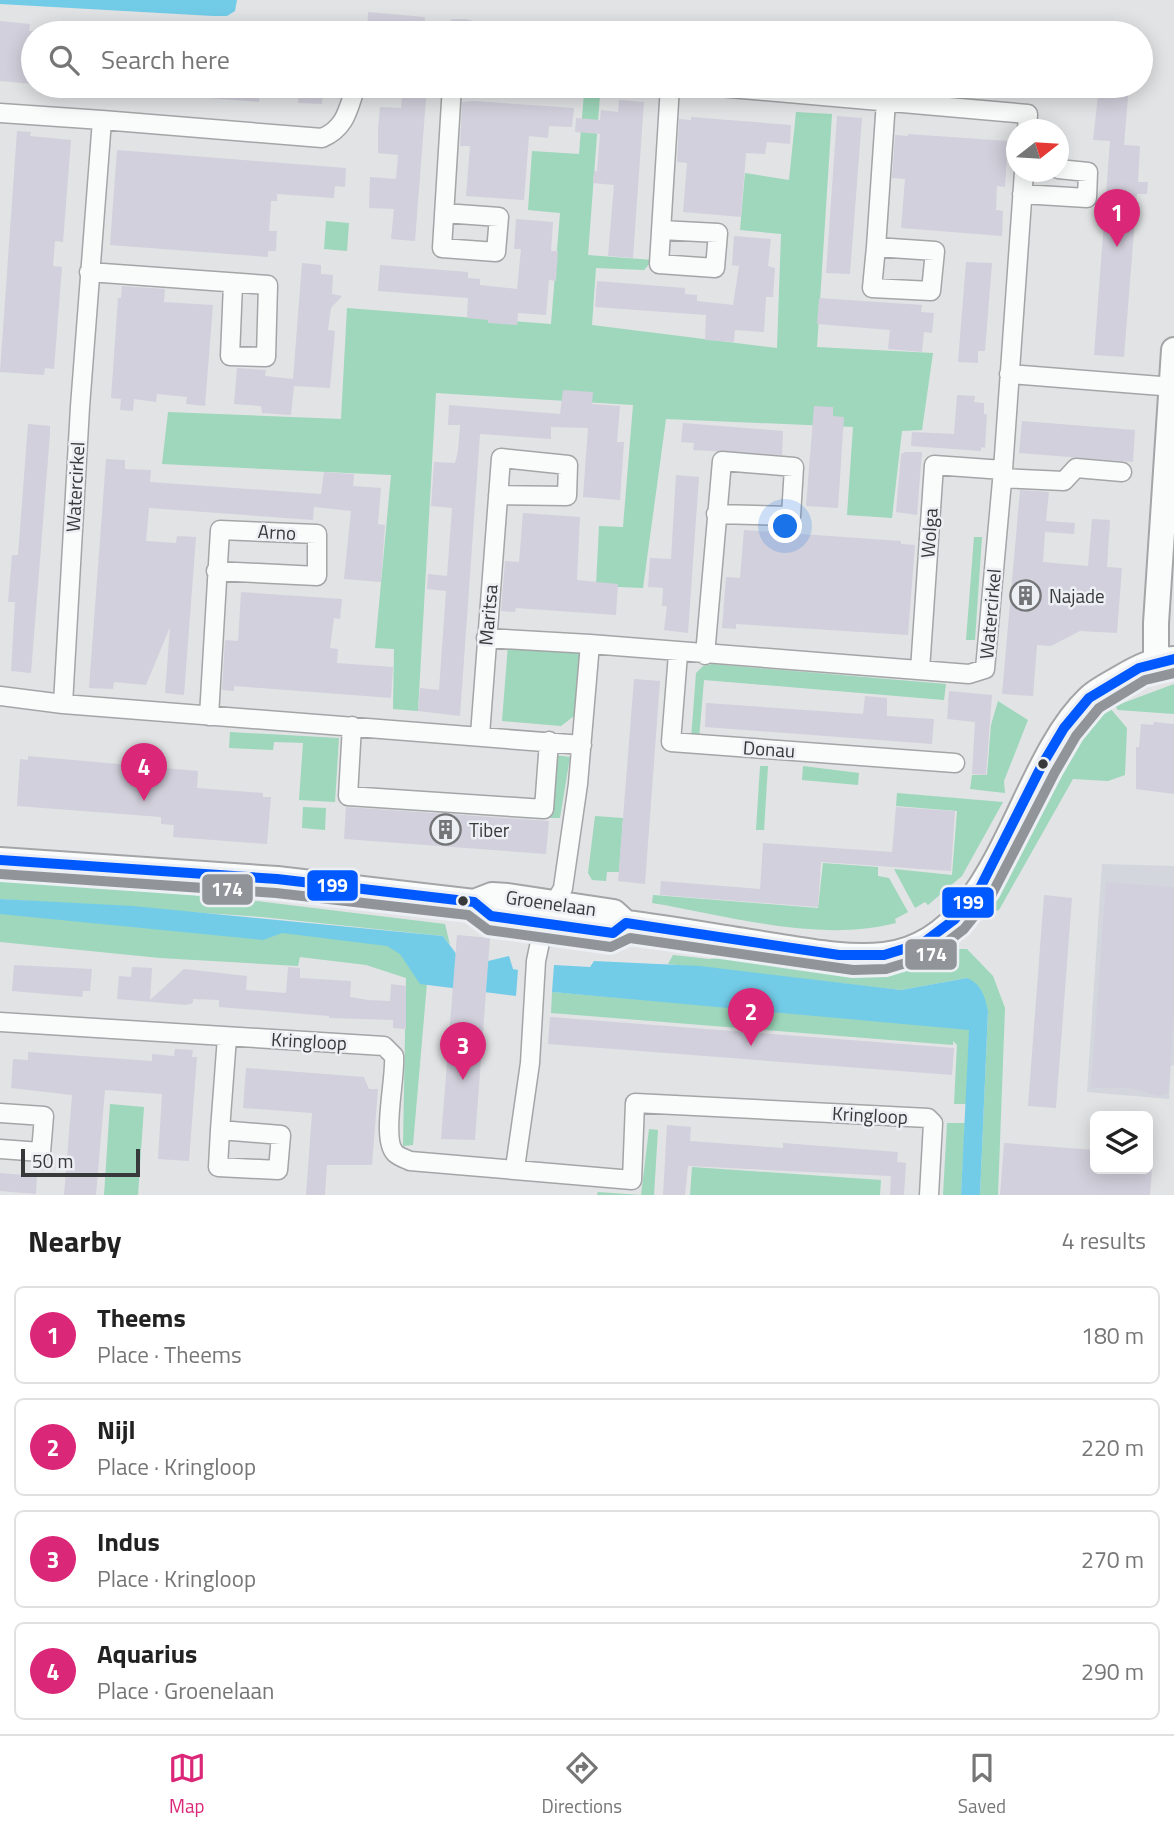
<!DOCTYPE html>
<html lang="en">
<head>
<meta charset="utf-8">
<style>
  body { margin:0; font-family:"Titillium Web",sans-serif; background:#f2f2f2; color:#222 }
  .controls { position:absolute; right:21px; bottom:21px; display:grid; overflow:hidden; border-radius:10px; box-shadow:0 4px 18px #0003 }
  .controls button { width:63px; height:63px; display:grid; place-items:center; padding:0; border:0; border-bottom:2px solid #e0e0e0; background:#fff; color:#222; font:35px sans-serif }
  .compass { position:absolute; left:1006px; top:119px; width:63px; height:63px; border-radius:50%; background:#fff; box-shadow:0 4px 18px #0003; rotate:73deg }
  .scale { position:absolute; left:21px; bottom:18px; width:119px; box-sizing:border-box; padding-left:7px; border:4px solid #38393b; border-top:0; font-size:19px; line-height:24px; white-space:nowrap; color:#38393b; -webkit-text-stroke:5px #eceff4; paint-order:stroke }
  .you { position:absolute; left:786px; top:527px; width:24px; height:24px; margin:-18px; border:5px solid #fff; border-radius:50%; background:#1a73e8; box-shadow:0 0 0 10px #1a73e833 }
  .badge { display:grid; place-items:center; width:46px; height:46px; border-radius:50%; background:#db2777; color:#fff; font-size:23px; font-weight:700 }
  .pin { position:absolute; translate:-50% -58px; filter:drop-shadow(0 2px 4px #0008) }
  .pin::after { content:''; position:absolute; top:37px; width:24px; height:21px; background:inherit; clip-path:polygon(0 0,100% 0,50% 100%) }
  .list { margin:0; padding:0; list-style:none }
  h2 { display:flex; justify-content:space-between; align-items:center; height:91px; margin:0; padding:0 28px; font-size:30px }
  h2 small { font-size:23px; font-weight:400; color:#767676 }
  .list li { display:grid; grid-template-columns:46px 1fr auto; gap:21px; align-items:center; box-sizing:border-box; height:98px; margin:0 14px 14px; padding:0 14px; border:2px solid #e0e0e0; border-radius:10px }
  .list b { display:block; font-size:26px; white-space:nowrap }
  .list p { margin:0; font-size:23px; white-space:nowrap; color:#767676 }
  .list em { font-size:23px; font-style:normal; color:#767676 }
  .icon { flex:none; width:38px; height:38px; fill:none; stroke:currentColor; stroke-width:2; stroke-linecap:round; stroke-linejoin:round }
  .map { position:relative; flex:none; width:1174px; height:1195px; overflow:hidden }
  .search { position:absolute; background:#fff; box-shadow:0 4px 18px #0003; left:21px; right:21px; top:21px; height:77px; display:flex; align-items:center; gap:18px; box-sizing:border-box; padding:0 24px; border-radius:38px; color:#767676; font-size:26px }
  .sheet { height:539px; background:#fff }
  nav { display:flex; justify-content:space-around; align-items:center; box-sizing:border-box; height:98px; border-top:2px solid #e0e0e0; background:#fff; font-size:19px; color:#767676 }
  nav a { display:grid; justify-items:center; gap:4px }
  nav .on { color:#db2777 }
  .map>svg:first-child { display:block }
  .built { fill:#d3d6dd }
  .green { fill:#9ed7bb }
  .water { fill:#72cce8 }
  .building { fill:#d2d0dc }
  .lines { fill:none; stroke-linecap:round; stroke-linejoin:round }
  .street-casing { stroke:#a4a5a7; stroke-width:21 }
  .secondary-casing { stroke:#a4a5a7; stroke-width:28 }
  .street { stroke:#fafbfb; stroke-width:18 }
  .secondary { stroke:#fafbfb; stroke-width:24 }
  .bus-1-casing { stroke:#eceff4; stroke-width:16 }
  .bus-2-casing { stroke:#eceff4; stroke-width:16 }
  .bus-1 { stroke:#0059ff; stroke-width:10 }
  .bus-2 { stroke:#91959a; stroke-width:10 }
  .bus-dot { fill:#38393b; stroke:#eceff4; stroke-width:2.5 }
  .labels { text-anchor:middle; stroke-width:5; stroke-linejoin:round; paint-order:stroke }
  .street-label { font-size:19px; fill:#38393b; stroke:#eceff4 }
  .poi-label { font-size:19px; fill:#38393b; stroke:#eceff4; text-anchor:start }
  .line-badge { stroke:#eceff4; stroke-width:2.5 }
  .badge-label { font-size:19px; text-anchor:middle; font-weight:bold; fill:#fff }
</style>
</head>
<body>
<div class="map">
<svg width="1174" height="1195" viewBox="0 0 1174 1195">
  <rect width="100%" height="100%" fill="#e1e3e5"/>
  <path class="built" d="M1102,864l72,2v199l-3,1 -2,33 -82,-7z"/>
  <path class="green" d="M584,93l16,2 -12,160 65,5 -9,10 -48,-2 -4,57 185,23 4,-114 -41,-4 5,-57 44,7 7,-68 36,2 -15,233 116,6 -11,77 -20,1 -10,87 -45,-3 6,-88 -187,-8 -23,169 -47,-2 3,-60 24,1 10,-122 -197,-12 -18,318 -25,-2 1,-60 -19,-1 16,-173 -229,-11 6,-52 173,7 6,-111 204,16 9,-111 -32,-3 4,-59 47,3z
    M326,221l23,2 -2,28 -23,-2z
    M974,537h8l-7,103h-9z
    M508,645l72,5 -6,66 -13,10 -59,-5z
    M712,664l234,20 -2,16 -240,-20 -5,59h-8l5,-66 7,-7z
    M1174,684v30l-56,-4 -3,-4z
    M998,701l30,19 -24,61 1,12 -35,-4 2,-14h15l4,-50z
    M1110,708l17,20 -2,47 -17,6 -35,-2 -74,131 -10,3 78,-162 24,-28z
    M230,732l109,6 -4,64 -36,-2 4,-57 -29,-1 -1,8 -44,-2z
    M555,755l15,2 -10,61h-10z
    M760,766h8l-4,64h-8z
    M803,766l56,7 -1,12 -56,-5z
    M897,793l106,9 -41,74 -34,29 -3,-3 -10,6 -21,-39 58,6 5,-64 -61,-5z
    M303,807l23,1 -1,22 -23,-2z
    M595,816l28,2 -4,54h-12l-1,9 -14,-1 -4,-7z
    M823,863l55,4v9l11,2 19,34 -13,7 1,4c-79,20 -165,-7 -244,-20l1,-8 165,13z
    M0,881l222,16 223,27 5,21 -7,-9 -181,-19 -262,-18z
    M0,913l283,18 105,13 17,10 22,29 -14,162 -10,1 3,-168 -40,-13 -66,-8 -2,9 -138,-8 -160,-16z
    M959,949h8l26,27 12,32 -7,187h-18l8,-184 -21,-33 -66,12 -233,-26 5,-9 36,4 91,-9 24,12 44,11 52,-6z
    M552,992l410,35 7,3 2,9 -5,65h-12l3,-59 -4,-4v4l-402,-32z
    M110,1104l34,3 -6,88h-34z
    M947,1123h18l-4,72h-18z
    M649,1129l9,1 -4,65h-57l1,-3 43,3z
    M692,1167l189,13 -1,15h-190z"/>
  <path class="water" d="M0,0h237l-2,11 -8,5h-14l-213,-12z
    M0,899l133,7 310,30 17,23 28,2 21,-5 4,13 5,1 -2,26 -96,-12 -20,-30 -13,-8 -105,-13 -19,7 -263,-26z
    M594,961l106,5 201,24 66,-12c14,6 18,18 21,33l-8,184h-19l8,-165 -417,-38 2,-27 36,2z"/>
  <path class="building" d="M368,12l57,5 -1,16h-57z
    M451,19h15l38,10v4h-54z
    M0,21l30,3 -1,7h4v53l-33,-3z
    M210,86h50l-1,16 -50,-4z
    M300,86h24l-2,18 -24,-1z
    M403,86h24l-12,155 -24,-2 3,-30 -25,-1 1,-31 26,2 2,-24 -20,-2v-24l2,-22 21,1z
    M1099,86h30l-5,59 16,1 -2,36h10l-1,12h-10l-13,163 -30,-2 16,-214 -17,-1z
    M619,100l25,2 -11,156 -25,-2 6,-71 -21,-2 1,-12h3l3,-37 -25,-2 1,-14 24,2 1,-10 17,2z
    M474,101l100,7 -2,19 -23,-1 -1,12 -19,-2 -5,64 -58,-4 4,-50h-10l2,-44z
    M837,116l25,2 -12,156 -24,-1z
    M691,117l100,8 -1,19 -23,-2 -2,12 -19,-1 -5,64 -58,-5 4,-49 -10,-1 2,-43 12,1z
    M17,131l14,1 -1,4 41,4 -8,102 -8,-1 -2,25 9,1 -8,102 -9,-1 -1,7 -44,-3z
    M908,134l100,7 -3,46 -8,-1 -1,24 7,1 -1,25 -101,-8 4,-49 -13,-1 3,-43 13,1z
    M117,150l229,18 -1,19 -10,-1 -1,12 -57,-4v7h-6l-2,30h8l-1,20h-8v6l-158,-12z
    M516,219l37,3 -2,29h7l-2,30 -7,-1 -3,35 -28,-2 -1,12 -29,-2v-3l-21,-2 1,-20 -90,-7 2,-26 88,7v6l12,1v6l37,4 4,-40h-7z
    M734,236l37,3 -3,27 7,2 -2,29h-7l-2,35 -29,-2 -1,12 -29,-2 1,-25 -111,-8 2,-26 88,7v6l12,1v6l36,4 6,-39 -7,-1z
    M966,262l26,1 -7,88h-7v12l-20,-1z
    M302,263l19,2v9l12,1 -1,19 10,2 -11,12 -3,22 7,1 -5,57 -36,-2 -3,29 -29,-2 -1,-7 -27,-2 3,-36 29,2 -1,6 28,3z
    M122,286l43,3 -1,13 49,3 -8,101 -19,-2 1,-7 -30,-3 -1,8 -22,-3 -1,12 -13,-1 1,-11 -10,-1 7,-100h3z
    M819,298l103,7 -1,7 13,1 -2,20 -8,-1 -2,20 -34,-3 2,-19 -73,-6z
    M563,390l30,2 -1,12 28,2 -3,36h7l-4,58 -37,-3 5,-69 -37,-1v12l-71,-5 -20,282 -42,-5 2,-23 19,2 7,-99 -19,-2 1,-15 19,2 5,-68 -21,-2 3,-44 21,1 3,-12 2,-26h-12l1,-20 111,9z
    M957,395l18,1 -1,6 10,1v11h3l-2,34 -4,-1v4l-70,-5 1,-14 42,2z
    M814,406l19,1v9l11,1 -6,91 -32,-2z
    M1022,421l113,9 -2,32 -114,-9z
    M683,423l100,8 -1,24 -89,-5 1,-7 -13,-1z
    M28,424l22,2v8l-19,239 -20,-2 4,-69h-7l4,-47h6z
    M905,452h17l-5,63 -21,-3 5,-58z
    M106,459l19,1v9l26,1 -1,12 171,12 3,-22 30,2 -1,12 28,2 -3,36 7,1 -4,57 -37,-3 7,-68 -37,-4 -1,13 -164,-12 -3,33 30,2 1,-7 19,1 -12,158 -19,-2 5,-66 -24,58 -32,-3 -1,7 -24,-1z
    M676,475l23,2 -11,156 -24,-3 3,-24h-5l1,-18 -15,-1 2,-29 21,1z
    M1020,490l29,2 -3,29 29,2 -1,11 -29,-2 -2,30 45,4 4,-47 18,1 -3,47 15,1 -5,65 -37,-2 -29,15 -14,-1 -4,51 -31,-2z
    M523,513l57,4 -3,63 41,4 -2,31 -100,-7 -1,4 -14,-1 4,-50 14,1z
    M744,530l157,11v3l14,1 -7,90 -172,-11v5l-14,-1 4,-51 14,1z
    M241,592l101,7 -2,20 -6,-1 -4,30 8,1 -1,14 56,4 -2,31 -157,-12v5l-12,-1 3,-50 13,1z
    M634,679l26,2 -15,203 -27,-3z
    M949,691l43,4 -6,80 -14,-1 3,-52 -28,-3z
    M865,696l22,2v18l47,3 -2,25 -227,-17 1,-24 157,11z
    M1154,722l20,2v70l-38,-5v-42h3l2,-23 12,1z
    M28,756l170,15 -1,17 66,5v4h8l-4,47 -94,-7 1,-12 -13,-1v-7l-144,-11 3,-47 8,1z
    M346,807l203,14 -3,33 -202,-15z
    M896,807l59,4 -4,60 -130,-9 -3,45 -158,-12 1,-14 99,8 3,-46 129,9z
    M1106,882l68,5v125l-6,81 -9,3 -29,-8h-39z
    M1044,895l28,3 -16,210 -28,-2z
    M457,935l33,3 -15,202 -34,-1z
    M14,965l78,4 -2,22h-7l-1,6 -70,-6z
    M132,967l20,1 -2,32 34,-31 63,7 -1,14 40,3 2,-26 12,1v10l51,3 -1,16 18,3 22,1 1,-17 15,2v43l-13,-1v-8l-64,-2v-2l-110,-9v-7l-26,-1v4l-7,2 -69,-6 2,-23 12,1z
    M550,1017l404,31 -2,27 -404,-31z
    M175,1049l18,1 -1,7h5l-8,104 -31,-2 4,-65 -57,-4 -9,105h-32l8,-100 -61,-7 2,-29 15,1v-8l124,9v-7l22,2z
    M246,1068l118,9 5,12h9l-6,76h-45l-2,30h-19l6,-82 -69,-5z
    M667,1125l24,2 -1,14 93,7v-5l115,9 -1,10 9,1 -2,32h-14l1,-19 -203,-10 -3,29h-22z
    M1004,1143l91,7v19h57l-2,26h-150z
    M0,1173l37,3 -1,18 -36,-3z"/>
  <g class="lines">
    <defs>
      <path id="street" d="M356,86c-8,23 -10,42 -34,52l-220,-18 -22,287 -17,297 519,41
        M707,86l321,28 -1,16
        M0,113l102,7
        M1022,194l65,4 1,-26 -30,-3
        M444,213l55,4 -3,35 -54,-4 10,-162
        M661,230l57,3 -3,35 -56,-4 11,-178
        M876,247l-4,41 59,3 4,-40 -59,-4 10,-146
        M89,272l179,13 -2,72 -36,-1 3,-72
        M1009,374l165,13
        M1002,478l62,3 12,-13 46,4
        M486,638l104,6
        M678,654l-7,88 284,21
        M705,655l17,-194 72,6 -3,49 -75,-2
        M920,670l14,-205 69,5
        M0,696l63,8
        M209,716l11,-186 97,4v42l-101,-5
        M352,726l-4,70 196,13 5,-68
        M480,735l21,-277 67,7 -1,31 -69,-1
        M0,1022l384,24 10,10c2,22 -13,83 1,97 4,4 11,6 15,8l222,19 3,-77 293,15 5,5 -4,72
        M0,1113l44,3 -3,36 -41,-3
        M220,1130l-2,37 60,3 3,-35 -61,-5 7,-93
        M515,1168l15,-105 6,-102 8,-38 19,-35 15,-104 12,-140 379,30 16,-5 18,-199 21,-298"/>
      <path id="secondary" d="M1156,660v-37l18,-273
        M0,860l277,19 197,23 18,-7 16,1 106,16 12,11c46,6 91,14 137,21 39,6 82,15 121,11 116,-13 132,-188 205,-257 8,-8 21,-14 31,-20 17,-10 34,-19 54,-19
        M474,902l17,14 122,17 13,-10"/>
    </defs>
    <use href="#street" class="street-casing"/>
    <use href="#secondary" class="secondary-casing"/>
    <use href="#street" class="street"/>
    <use href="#secondary" class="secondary"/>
    <defs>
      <path id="bus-1" d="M0,860l277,19 197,23 17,14 122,17 13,-10 213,32h45l39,-12 32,-24 26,-33 61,-121 22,-37 25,-30 50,-30 35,-9"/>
      <path id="bus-2" d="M0,874l276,19 192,22 20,15 123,17 19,-9 223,32 33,-1 43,-13 35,-27 28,-35 63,-122 21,-36 23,-28 46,-28 29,-7"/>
    </defs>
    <use href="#bus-1" class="bus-1-casing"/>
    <use href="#bus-2" class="bus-2-casing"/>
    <use href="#bus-1" class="bus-1"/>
    <use href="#bus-2" class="bus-2"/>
  </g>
  <defs>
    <symbol id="building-ring" viewBox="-11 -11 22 22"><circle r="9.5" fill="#eceff4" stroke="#737476" stroke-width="1.5"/><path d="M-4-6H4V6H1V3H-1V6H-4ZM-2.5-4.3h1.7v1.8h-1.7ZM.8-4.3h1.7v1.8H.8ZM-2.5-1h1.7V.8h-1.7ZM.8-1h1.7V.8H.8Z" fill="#737476"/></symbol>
  </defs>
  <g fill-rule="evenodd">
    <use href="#building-ring" x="1008" y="578" width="35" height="35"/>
    <use href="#building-ring" x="428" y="812" width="35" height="35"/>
  </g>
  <g class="bus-dot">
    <circle cx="1043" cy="764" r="6"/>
    <circle cx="463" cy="901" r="6"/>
  </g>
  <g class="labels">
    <g class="street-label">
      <text transform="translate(75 487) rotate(-87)" y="7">Watercirkel</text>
      <text transform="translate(277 532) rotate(3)" y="7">Arno</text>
      <text transform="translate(929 533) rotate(-86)" y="7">Wolga</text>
      <text transform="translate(990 614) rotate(-85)" y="7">Watercirkel</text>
      <text transform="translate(488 615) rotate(-85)" y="7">Maritsa</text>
      <text transform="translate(769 749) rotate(4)" y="7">Donau</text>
      <text transform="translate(551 903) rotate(8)" y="7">Groenelaan</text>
      <text transform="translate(309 1041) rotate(3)" y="7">Kringloop</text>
      <text transform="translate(870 1115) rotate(3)" y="7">Kringloop</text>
    </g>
    <g class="poi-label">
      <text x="1049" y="603">Najade</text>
      <text x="469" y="837">Tiber</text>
    </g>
  </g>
  <g class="line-badge">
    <rect x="306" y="869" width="53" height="33" rx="7" fill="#0059ff"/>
    <rect x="201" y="873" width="53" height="33" rx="7" fill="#91959a"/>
    <rect x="941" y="886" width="54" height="33" rx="7" fill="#0059ff"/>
    <rect x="904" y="938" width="54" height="33" rx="7" fill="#91959a"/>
  </g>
  <g class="badge-label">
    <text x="332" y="892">199</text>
    <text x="227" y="896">174</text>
    <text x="968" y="909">199</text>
    <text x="931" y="961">174</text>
  </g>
</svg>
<div class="controls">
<button><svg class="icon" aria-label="layers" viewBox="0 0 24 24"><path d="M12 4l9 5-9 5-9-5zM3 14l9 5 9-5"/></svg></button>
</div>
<svg class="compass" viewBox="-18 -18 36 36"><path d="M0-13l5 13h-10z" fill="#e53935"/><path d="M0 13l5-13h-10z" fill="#767676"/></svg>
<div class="scale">50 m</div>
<div class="you"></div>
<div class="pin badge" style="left:1117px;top:247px">1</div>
<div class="pin badge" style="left:751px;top:1046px">2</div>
<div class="pin badge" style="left:463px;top:1080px">3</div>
<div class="pin badge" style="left:144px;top:801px">4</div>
<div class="search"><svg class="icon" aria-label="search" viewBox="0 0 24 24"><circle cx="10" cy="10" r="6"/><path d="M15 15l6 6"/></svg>Search here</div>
</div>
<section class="sheet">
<h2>Nearby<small>4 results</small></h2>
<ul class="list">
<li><span class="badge">1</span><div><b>Theems</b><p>Place · Theems</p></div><em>180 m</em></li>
<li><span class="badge">2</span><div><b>Nijl</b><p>Place · Kringloop</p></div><em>220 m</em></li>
<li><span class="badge">3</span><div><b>Indus</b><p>Place · Kringloop</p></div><em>270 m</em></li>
<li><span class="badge">4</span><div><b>Aquarius</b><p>Place · Groenelaan</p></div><em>290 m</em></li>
</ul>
</section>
<nav>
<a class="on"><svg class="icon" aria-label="map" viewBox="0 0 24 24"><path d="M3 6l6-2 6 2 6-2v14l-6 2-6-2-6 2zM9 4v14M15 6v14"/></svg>Map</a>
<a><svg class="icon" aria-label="directions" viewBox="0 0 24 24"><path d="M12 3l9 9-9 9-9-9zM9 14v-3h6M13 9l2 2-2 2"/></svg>Directions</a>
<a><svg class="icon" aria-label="saved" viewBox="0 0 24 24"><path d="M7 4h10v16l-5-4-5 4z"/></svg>Saved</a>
</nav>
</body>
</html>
